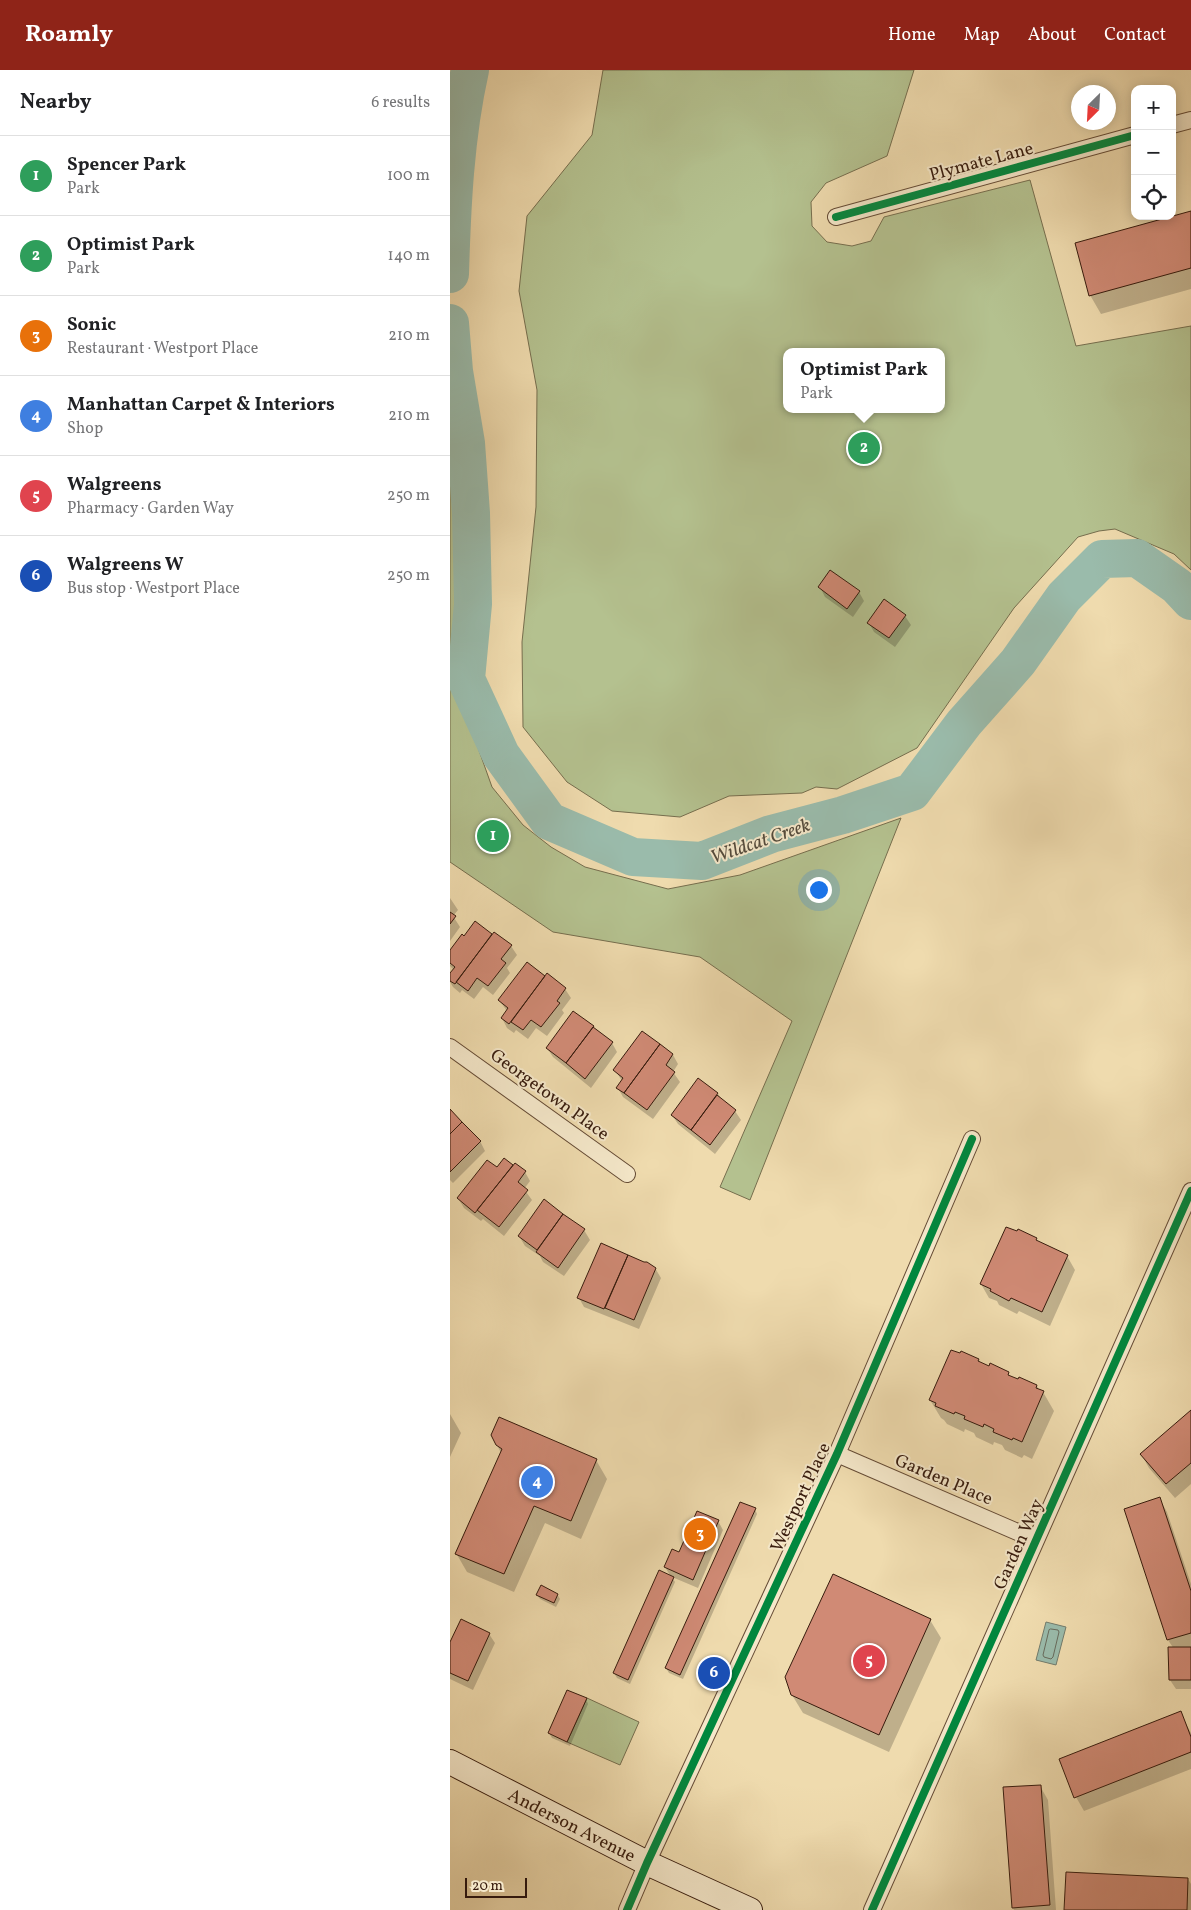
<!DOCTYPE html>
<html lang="en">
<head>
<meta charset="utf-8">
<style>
  body { margin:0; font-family:Vollkorn,serif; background:#f2f2f2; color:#202124 }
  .controls { position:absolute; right:15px; top:15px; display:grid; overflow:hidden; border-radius:10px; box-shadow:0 2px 12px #0003 }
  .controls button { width:45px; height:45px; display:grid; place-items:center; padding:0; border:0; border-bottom:1px solid #e0e0e0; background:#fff; color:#202124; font:25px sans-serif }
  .compass { position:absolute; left:621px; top:15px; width:45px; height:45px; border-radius:50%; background:#fff; box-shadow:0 2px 12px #0003; rotate:204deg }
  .scale { position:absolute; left:15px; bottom:12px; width:62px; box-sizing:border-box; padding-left:5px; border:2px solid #371b0d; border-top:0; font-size:14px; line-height:18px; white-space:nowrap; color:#371b0d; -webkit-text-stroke:4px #f5e8ca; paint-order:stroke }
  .you { position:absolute; left:368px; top:819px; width:18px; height:18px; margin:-12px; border:4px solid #fff; border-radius:50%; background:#1a73e8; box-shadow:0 0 0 8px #1a73e833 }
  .badge { display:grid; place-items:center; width:32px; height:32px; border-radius:50%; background:#8f2418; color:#fff; font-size:16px; font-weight:700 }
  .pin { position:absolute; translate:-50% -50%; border:2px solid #fff; box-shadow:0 1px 5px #0006 }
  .popup { position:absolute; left:333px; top:278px; width:162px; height:65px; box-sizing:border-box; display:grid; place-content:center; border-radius:10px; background:#fff; filter:drop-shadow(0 1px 4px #0005); font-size:16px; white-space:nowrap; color:#757577 }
  .popup b { font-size:19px; color:#202124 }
  .popup::after { content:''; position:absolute; left:50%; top:100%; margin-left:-10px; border:10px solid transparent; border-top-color:#fff }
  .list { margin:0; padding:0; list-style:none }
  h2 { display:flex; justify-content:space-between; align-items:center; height:65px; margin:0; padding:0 20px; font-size:21px }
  h2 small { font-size:16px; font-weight:400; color:#757577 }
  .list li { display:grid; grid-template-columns:32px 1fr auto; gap:15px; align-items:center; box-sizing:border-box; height:80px; padding:0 20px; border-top:1px solid #e0e0e0 }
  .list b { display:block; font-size:19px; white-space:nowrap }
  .list p { margin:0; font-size:16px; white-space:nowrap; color:#757577 }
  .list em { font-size:16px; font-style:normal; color:#757577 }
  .icon { flex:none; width:28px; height:28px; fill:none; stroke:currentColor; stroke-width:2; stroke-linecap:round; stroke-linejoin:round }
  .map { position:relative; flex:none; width:741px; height:1840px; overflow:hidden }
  header { display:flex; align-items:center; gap:30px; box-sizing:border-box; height:70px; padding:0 25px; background:#8f2418; color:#fff }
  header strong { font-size:24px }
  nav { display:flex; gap:28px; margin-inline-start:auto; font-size:18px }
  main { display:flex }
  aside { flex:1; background:#fff }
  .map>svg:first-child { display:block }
  .green { fill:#b4c18f; stroke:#766e4e; fill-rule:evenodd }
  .water { fill:#9abbab; stroke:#727b6c }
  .shadow { fill:#0003 }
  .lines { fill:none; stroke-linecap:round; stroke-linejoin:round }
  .shore { stroke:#686b5c; stroke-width:1 }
  .river { stroke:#9abbab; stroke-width:38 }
  .building { fill:#d08a75; stroke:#371b0d }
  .minor-casing { stroke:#654b35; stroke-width:18 }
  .secondary-casing { stroke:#371b0d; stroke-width:26 }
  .minor { stroke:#f5e8ca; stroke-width:16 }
  .secondary { stroke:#f5e8ca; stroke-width:24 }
  .cycleway-casing { stroke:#f5e8ca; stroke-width:11 }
  .cycleway { stroke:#00873e; stroke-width:8 }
  .labels { text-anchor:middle; stroke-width:4; stroke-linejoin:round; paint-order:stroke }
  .street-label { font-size:18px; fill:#371b0d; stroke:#f5e8ca }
  .water-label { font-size:19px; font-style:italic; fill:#554b3c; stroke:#f5e8ca }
</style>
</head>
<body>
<header>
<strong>Roamly</strong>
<nav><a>Home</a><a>Map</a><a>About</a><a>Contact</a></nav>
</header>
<main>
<aside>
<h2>Nearby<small>6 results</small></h2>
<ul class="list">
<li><span class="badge" style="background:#2e9e5b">1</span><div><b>Spencer Park</b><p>Park</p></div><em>100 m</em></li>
<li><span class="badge" style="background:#2e9e5b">2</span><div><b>Optimist Park</b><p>Park</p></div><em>140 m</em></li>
<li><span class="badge" style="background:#e8710a">3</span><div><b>Sonic</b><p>Restaurant · Westport Place</p></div><em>210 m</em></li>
<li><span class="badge" style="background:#3f7fe0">4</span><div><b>Manhattan Carpet &amp; Interiors</b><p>Shop</p></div><em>210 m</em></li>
<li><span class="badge" style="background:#e0444e">5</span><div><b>Walgreens</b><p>Pharmacy · Garden Way</p></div><em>250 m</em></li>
<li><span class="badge" style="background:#1a4fb4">6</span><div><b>Walgreens W</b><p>Bus stop · Westport Place</p></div><em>250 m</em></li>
</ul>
</aside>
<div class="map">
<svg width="741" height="1840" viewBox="0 0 741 1840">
  <rect width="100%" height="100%" fill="#efdbae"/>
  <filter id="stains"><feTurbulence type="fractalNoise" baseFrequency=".004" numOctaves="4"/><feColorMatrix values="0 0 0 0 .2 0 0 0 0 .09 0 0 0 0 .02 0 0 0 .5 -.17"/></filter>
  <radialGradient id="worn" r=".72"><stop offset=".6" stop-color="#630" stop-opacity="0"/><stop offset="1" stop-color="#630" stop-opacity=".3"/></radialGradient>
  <path class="green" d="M153,0h311l-27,86 -61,27 -15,19 1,24 15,16 25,4 19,-5 13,-24 146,-37 46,166 115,-20v244l-17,-16 -59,-25 -16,2 -21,6 -64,71 -97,140 -80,41 -21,-2 -14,6 -73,3 -49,21 -68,-6 -45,-29 -44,-55 -1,-85 14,-135 1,-117 -18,-99 8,-75 65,-81zM336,282h156v57h-156z
    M0,389l8,131 -1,87 14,51 21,59 31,38 28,22 34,20 83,22 72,-14 161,-57 -151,382 -30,-13 72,-166 -92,-64 -147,-25 -103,-70z
    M137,1628l52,24 -19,43 -53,-23z"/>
  <path class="water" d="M596,1552l20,5 -10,38 -20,-5z"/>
  <path class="shadow" d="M741,143v76l-90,25 -11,-19z
    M370,517l39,5 5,9 -11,16 -28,-20z
    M455,546l6,9 -16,22 -21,-15 -5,-9z
    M0,828l8,12 -5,6 7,11 -10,14z
    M25,853l17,13 19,10 6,9 -10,13 3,5 -17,22 -10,-8 -9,12 -12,-9 -2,3 -7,-6 -3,-5v-7l4,-5 -4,-4v-14z
    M96,907l19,12 6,9 -9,12 2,3 -17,23 -11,-8 -8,11 -12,-9 -2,3 -7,-5 -5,-10 5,-7 -8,-11z
    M193,963l30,22 5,9 -5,8 7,10 -27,37 -30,-22 -5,-9 4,-7 -7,-11z
    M162,973l5,9 -26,36 -38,-31 -6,-9z
    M268,1024l4,6 13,11 6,9 -26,34 -37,-30 -6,-9z
    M0,1041l30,30 5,10 -32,32 -3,-3z
    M54,1089l21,13 5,9 -6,8 8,11 -28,36 -21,-17 -2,2 -17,-13 -6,-10 39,-29z
    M95,1131l39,29 6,10 -26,36 -21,-14 -3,-6 -15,-10 -6,-10z
    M586,1169l3,4 28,13 8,14 -25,56 -31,-15 -2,3 -18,-9 -2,-4 -8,-3 -8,-14z
    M151,1175l54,23 6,10 -22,51 -55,-22 -5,-9z
    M529,1290l2,4 27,9 2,4 27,9 2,4 4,2 11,19 -22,48 -8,-4 -2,3 -17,-8 -3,-5 -8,-3 -1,3 -17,-8 -2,-4 -9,-4 -1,3 -17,-8 -3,-4 -3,-2 -11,-18z
    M741,1342v72l-16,14 -26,-30 -8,-14z
    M0,1344l11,19 -11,24z
    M47,1375l99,15 11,19 -26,60 -36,-16 -31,69 -47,-20 -11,-19 45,-100z
    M709,1428l8,14 24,72v105h-15l-6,-9 4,-31 -6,-9 -43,-131z
    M305,1439l2,5 -74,165 -14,-6 -3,-5z
    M268,1451l5,9 -25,58 -26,-11 3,5 -45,102 -13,-6 -3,-5 57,-96 -6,-10z
    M107,1524l3,5 -4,8 -16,-8 -3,-4z
    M480,1550l11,18 -52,114 -86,-39 -11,-18z
    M39,1564l6,9 -22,47 -23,-11v-34z
    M136,1629l2,5 -18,42 -18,-8 -3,-5z
    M730,1643l11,20v36l-107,42 -8,-14z
    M590,1716l8,14 8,110h-42l-1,-2z
    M738,1809l3,5v26h-125z"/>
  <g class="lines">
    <path class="shore" d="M601,1559l7,1 1,2 -6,25 -2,2 -7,-2 -1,-2 6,-25z"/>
    <path class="river" d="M0,204c2,-68 5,-137 20,-204
      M0,253l4,48 12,72 5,70 2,91 -7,75 35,76 48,66 84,36 69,4 69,-27 72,-19 69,-23 52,-69 54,-61 46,-65 38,-38 35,-1 40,28 14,15"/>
  </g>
  <path class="building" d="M741,141v57l-102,28 -14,-53z
    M380,500l30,21 -13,18 -29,-22z
    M434,529l22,16 -17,23 -22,-15z
    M0,842l6,4 -6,8z
    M25,851l17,13 -37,50 -5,-3v-8l5,-6 -5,-4v-13l12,-16 2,2z
    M44,862l18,13 -11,14 5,4 -18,23 -11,-8 -9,13 -12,-9z
    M77,892l18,14 -36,48 -8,-6 7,-10 -10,-8z
    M97,903l19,15 -9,13 3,2 -19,24 -10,-7 -8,10 -12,-8z
    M123,941l21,15 -28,37 -20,-15z
    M143,957l20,15 -28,37 -19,-16z
    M192,961l18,13 -36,49 -8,-5 7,-10 -10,-8z
    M210,974l13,10 -7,11 9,7 -28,38 -23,-17z
    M248,1008l20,15 -27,37 -20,-15z
    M267,1025l19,15 -26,35 -19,-15z
    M0,1039l12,13 -12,12z
    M12,1052l19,19 -31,31v-38z
    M54,1088l9,7 -38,48 -18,-15 30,-38 10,7z
    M65,1093l11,8 -8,11 10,8 -29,37 -22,-17z
    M94,1129l19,15 -26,36 -19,-14z
    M113,1144l22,15 -27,39 -22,-16z
    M556,1157l11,4 1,-2 19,9 -1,2 32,15 -26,57 -31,-14 -2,3 -19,-10 1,-2 -11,-5z
    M151,1173l27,12 -24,54 -27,-11z
    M178,1185l16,7h3l9,6 -22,52 -29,-12z
    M501,1280l9,3 1,-2 18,8 -1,2 11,5 1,-3 19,9 -1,3 10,4 1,-2 18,8 -1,3 8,3 -22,51 -9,-4 -1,2 -19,-8 1,-3 -10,-5 -1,3 -19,-8 1,-3 -10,-4 -1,2 -19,-8 1,-3 -7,-3z
    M741,1340v53l-25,21 -26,-30z
    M49,1347l98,42 -26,62 -37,-15 -30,68 -49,-20 47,-105 -6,-4 -5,-10z
    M710,1427l31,94v42l-24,7 -43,-131z
    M290,1432l16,6 -76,167 -15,-7z
    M247,1441l22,9 -26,60 -29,-13 8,-18 7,3z
    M209,1500l15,7 -46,103 -15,-7z
    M383,1504l98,45 -52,116 -88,-40 -6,-18z
    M91,1515l17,9 -4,9 -18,-8z
    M11,1549l29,14 -22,48 -18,-8v-31z
    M718,1577h23v33h-22z
    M117,1620l20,8 -20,44 -19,-9z
    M731,1641l10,26v15l-117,46 -15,-39z
    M591,1715l9,120 -38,3 -9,-121z
    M616,1802l122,6 -1,32h-123z"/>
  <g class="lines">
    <defs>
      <path id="minor" d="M722,55l19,-5
        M386,147l299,-82
        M0,977l177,127
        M387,1384l199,86
        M177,1840l20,-47 190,-409 135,-315
        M422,1840l319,-719"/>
      <path id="secondary" d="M0,1692l197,101 103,47"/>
    </defs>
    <use href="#minor" class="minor-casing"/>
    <use href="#secondary" class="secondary-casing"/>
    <use href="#minor" class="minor"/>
    <use href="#secondary" class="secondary"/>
    <defs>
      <path id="cycleway" d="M386,147l299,-82
        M177,1840l20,-47 190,-409 135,-315
        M422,1840l319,-719"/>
    </defs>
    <use href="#cycleway" class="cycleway-casing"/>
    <use href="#cycleway" class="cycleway"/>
  </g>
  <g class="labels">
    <g class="street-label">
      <text transform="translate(531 91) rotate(-15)" y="6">Plymate Lane</text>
      <text transform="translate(100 1024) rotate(36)" y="6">Georgetown Place</text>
      <text transform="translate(494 1409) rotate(23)" y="6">Garden Place</text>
      <text transform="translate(350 1427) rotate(-65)" y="6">Westport Place</text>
      <text transform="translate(568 1474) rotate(-66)" y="6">Garden Way</text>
      <text transform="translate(122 1755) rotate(27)" y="6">Anderson Avenue</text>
    </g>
    <g class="water-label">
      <text transform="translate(310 770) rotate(-19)" y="7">Wildcat Creek</text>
    </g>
  </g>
  <rect width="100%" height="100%" filter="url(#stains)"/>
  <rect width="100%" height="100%" fill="url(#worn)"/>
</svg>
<div class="controls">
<button>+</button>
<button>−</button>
<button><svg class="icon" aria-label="locate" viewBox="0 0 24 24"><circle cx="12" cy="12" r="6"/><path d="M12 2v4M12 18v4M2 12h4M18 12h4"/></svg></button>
</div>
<svg class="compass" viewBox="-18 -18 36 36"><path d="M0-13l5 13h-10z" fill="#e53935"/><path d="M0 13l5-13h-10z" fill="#757577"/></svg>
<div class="scale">20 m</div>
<div class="you"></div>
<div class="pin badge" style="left:43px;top:766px;background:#2e9e5b">1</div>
<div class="pin badge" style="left:414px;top:378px;background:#2e9e5b">2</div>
<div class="popup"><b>Optimist Park</b>Park</div>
<div class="pin badge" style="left:250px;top:1464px;background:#e8710a">3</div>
<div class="pin badge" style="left:87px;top:1412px;background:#3f7fe0">4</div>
<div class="pin badge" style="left:419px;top:1591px;background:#e0444e">5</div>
<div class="pin badge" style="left:264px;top:1603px;background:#1a4fb4">6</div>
</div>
</main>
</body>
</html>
